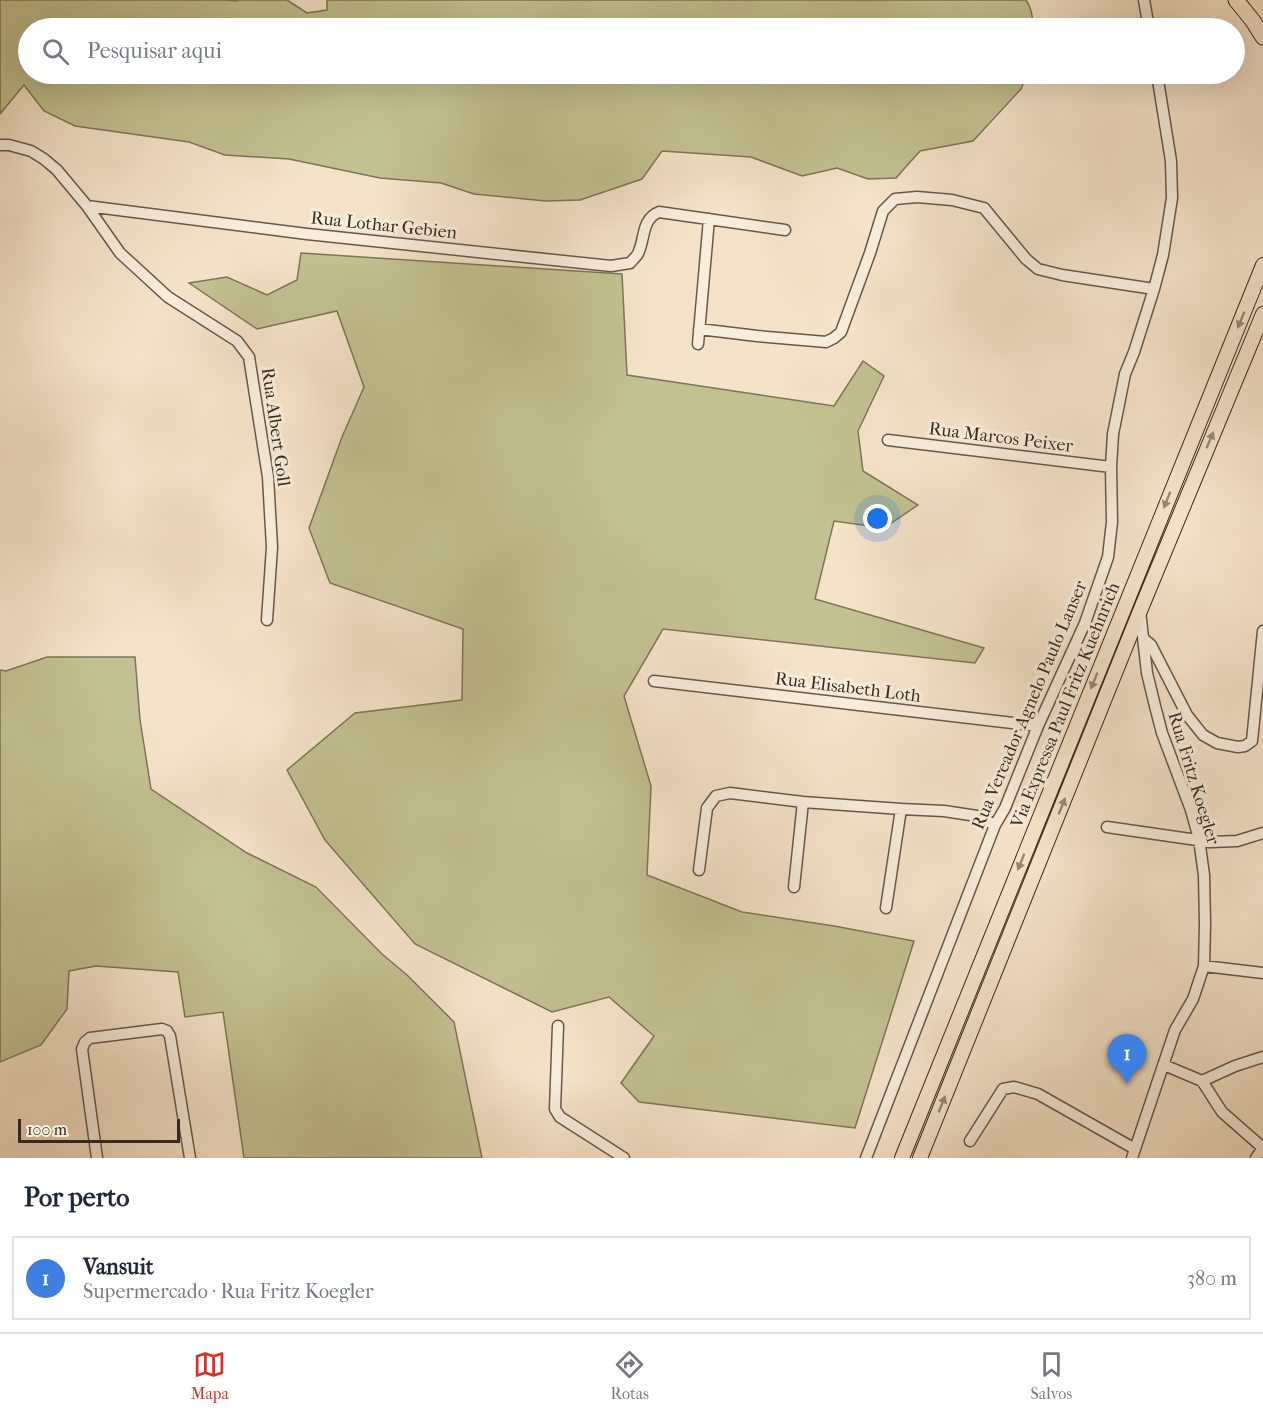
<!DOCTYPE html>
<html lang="pt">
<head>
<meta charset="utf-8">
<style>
  body { margin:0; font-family:"IM FELL French Canon",serif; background:#f2f2f3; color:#1f2937 }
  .scale { position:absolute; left:18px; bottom:15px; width:162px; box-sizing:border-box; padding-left:6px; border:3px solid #372b1f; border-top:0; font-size:16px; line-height:21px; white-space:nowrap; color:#372b1f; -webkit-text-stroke:4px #f8eddc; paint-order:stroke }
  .you { position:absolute; left:878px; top:519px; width:21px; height:21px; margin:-15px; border:4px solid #fff; border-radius:50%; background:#1a73e8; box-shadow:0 0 0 9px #1a73e833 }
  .badge { display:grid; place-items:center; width:39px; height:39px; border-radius:50%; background:#d93025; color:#fff; font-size:20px; font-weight:700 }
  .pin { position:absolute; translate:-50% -50px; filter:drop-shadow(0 2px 3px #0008) }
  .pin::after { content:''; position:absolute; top:32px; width:21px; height:18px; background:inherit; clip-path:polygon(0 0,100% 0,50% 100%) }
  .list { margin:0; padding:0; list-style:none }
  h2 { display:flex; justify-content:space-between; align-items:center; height:78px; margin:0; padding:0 24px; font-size:26px }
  h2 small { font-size:20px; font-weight:400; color:#747a83 }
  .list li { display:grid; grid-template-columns:39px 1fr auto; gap:18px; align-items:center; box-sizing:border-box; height:84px; margin:0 12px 12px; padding:0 12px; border:2px solid #e0e1e3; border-radius:0px }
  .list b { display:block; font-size:22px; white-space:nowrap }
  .list p { margin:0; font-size:20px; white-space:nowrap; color:#747a83 }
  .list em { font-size:20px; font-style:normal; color:#747a83 }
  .icon { flex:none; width:33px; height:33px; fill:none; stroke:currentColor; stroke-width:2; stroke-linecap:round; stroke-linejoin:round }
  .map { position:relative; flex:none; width:1263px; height:1158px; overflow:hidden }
  .search { position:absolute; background:#fff; box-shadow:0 6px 24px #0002; left:18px; right:18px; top:18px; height:66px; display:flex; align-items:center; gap:15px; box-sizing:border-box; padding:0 21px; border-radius:33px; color:#747a83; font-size:22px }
  .sheet { height:174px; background:#fff }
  nav { display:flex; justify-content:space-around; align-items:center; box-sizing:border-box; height:84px; border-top:2px solid #e0e1e3; background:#fff; font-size:16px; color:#747a83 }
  nav a { display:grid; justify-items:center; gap:3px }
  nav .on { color:#d93025 }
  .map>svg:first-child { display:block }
  .green { fill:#c2c192; stroke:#7c7658; stroke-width:1.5 }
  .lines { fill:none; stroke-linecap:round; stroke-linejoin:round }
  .minor-casing { stroke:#66594a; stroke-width:13 }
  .major-casing { stroke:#372b1f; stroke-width:16 }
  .highway-casing { stroke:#372b1f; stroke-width:17 }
  .minor { stroke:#f8eddc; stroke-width:10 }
  .major { stroke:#f5e3c9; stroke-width:14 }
  .highway { stroke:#f5e3c9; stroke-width:15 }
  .oneway { fill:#968774 }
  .labels { text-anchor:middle; stroke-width:6; stroke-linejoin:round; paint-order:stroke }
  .street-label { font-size:18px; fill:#372b1f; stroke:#f8eddc }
</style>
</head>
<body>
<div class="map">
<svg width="1263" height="1158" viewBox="0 0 1263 1158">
  <rect width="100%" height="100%" fill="#f5e3c9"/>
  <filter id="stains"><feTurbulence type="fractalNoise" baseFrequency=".00333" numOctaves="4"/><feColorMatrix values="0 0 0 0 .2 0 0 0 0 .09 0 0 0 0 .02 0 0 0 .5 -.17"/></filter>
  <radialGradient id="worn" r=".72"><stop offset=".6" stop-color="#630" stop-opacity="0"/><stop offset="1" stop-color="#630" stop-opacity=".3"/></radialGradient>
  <path class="green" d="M0,0h225l12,1 1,-1h49l20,13 20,-3v-10h699c6,8 7,19 7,28h-1005v46h999l-6,15 -48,52 -53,10 -24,27 -28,1 -31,-11 -35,8 -51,-19 -89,-6 -20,28 -62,21 -35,1 -71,-7 -33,-11 -61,-5 -91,-19 -64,-4 -36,-13 -114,-16 -31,-15 -20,-26 -24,29z
    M301,253l321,21 5,101 207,31 29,-45 21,15 -26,55 5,40 55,34 -34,23 -50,-7 -19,78 169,49 -9,15 -312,-34 -39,67 27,90 -4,89 95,37 92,14 80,15 -59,187 -216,-26 -18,-19 33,-47 -45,-39 -57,15 -137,-68 -90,-104 -38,-70 68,-57 107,-13 1,-71 -133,-46 -21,-55 33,-91 22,-50 -27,-76 -80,18 -68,-46 38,-6 40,18 30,-15z
    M47,657h88l5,63 11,69 96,64 69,34 66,67 25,21 47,47 28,136h-238l-21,-146 -38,5 -7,-45 -82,-6 -27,5 -2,38 -26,36 -41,17v-392l6,1z"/>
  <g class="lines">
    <defs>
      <path id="minor" d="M1144,0l5,28
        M0,145h9l22,6 13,8 13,11 30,36 33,47 48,44 69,44 12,16 19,120 4,70 -5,73
        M87,206l220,28 304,32 19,-3c3,-4 8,-7 9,-12 6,-14 3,-32 20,-39l126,18
        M699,329l58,7 69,6 8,-4 7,-6 29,-79 13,-42 12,-12 22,-2 35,3 32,8 42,51 12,10 24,6 92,14
        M698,344l11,-125
        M888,440l223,27
        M1144,639l7,6 36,70 16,20 14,8 21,4 7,-1 7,-5 11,-110
        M654,681l384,45
        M1107,827l104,15 26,-1 26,-8
        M699,870l8,-62 9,-12 14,-3 73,9 98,7 43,2 33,5 18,9
        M794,887l9,-85
        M886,908l15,-99
        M1204,966l59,7
        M558,1026l-3,83 5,8 64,41
        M1164,1065l38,16 20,31 41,36 -7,10
        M1202,1081l33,-15 28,-9
        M970,1141l33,-52 11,-2 24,7 97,55
        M97,1158l-15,-109 3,-7 5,-4 72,-9 5,2 3,5 20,122
        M866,1158l129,-333 10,-17 33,-82 47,-103 23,-66 4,-35 -1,-55 2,-33 12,-60 9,-22 20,-63 9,-34 9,-57 -1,-37 -14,-87
        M1132,1158l43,-128 18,-31 11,-33 1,-42 -1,-49 -5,-36 -8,-29 -29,-77 -7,-27 -8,-33 -7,-62"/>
      <path id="major" d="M902,1158l361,-893
        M920,1158l220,-547 123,-297"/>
      <path id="highway" d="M1236,0l17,21 10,16"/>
    </defs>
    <use href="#minor" class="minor-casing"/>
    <use href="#major" class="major-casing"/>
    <use href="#highway" class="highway-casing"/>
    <use href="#minor" class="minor"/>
    <use href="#major" class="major"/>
    <use href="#highway" class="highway"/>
  </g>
  <defs><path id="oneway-solid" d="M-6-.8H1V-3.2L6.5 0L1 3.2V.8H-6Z" transform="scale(1.5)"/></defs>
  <g class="oneway">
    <use href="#oneway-solid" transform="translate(1241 320) rotate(112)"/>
    <use href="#oneway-solid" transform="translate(1210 440) rotate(-67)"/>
    <use href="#oneway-solid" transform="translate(1167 500) rotate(112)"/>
    <use href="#oneway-solid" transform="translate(1094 681) rotate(112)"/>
    <use href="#oneway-solid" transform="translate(1062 806) rotate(-68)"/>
    <use href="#oneway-solid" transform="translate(1021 862) rotate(112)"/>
    <use href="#oneway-solid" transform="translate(942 1104) rotate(-68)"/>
  </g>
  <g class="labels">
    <g class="street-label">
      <text transform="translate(384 225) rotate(6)" y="6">Rua Lothar Gebien</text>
      <text transform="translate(276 427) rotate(82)" y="6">Rua Albert Goll</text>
      <text transform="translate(1001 437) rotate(7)" y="6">Rua Marcos Peixer</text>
      <text transform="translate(848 687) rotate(7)" y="6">Rua Elisabeth Loth</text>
      <text transform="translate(1029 705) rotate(-67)" y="6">Rua Vereador Agnelo Paulo Lanser</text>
      <text transform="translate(1065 705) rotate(-68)" y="6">Via Expressa Paul Fritz Kuehnrich</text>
      <text transform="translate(1194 778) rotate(73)" y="6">Rua Fritz Koegler</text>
    </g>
  </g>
  <rect width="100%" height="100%" filter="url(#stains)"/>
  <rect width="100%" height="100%" fill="url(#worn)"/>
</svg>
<div class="scale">100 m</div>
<div class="you"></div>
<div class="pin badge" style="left:1127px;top:1084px;background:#3f7fe0">1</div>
<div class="search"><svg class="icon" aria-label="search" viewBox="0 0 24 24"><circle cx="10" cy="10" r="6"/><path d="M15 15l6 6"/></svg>Pesquisar aqui</div>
</div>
<section class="sheet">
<h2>Por perto<small></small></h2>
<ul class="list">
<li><span class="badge" style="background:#3f7fe0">1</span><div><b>Vansuit</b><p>Supermercado · Rua Fritz Koegler</p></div><em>380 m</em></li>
</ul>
</section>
<nav>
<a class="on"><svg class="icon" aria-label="map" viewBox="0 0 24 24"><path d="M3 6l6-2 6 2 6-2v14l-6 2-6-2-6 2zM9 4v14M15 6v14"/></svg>Mapa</a>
<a><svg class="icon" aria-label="directions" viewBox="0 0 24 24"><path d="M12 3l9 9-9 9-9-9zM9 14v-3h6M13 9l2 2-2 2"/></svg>Rotas</a>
<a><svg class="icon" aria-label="saved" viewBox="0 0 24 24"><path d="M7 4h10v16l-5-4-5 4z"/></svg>Salvos</a>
</nav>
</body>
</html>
